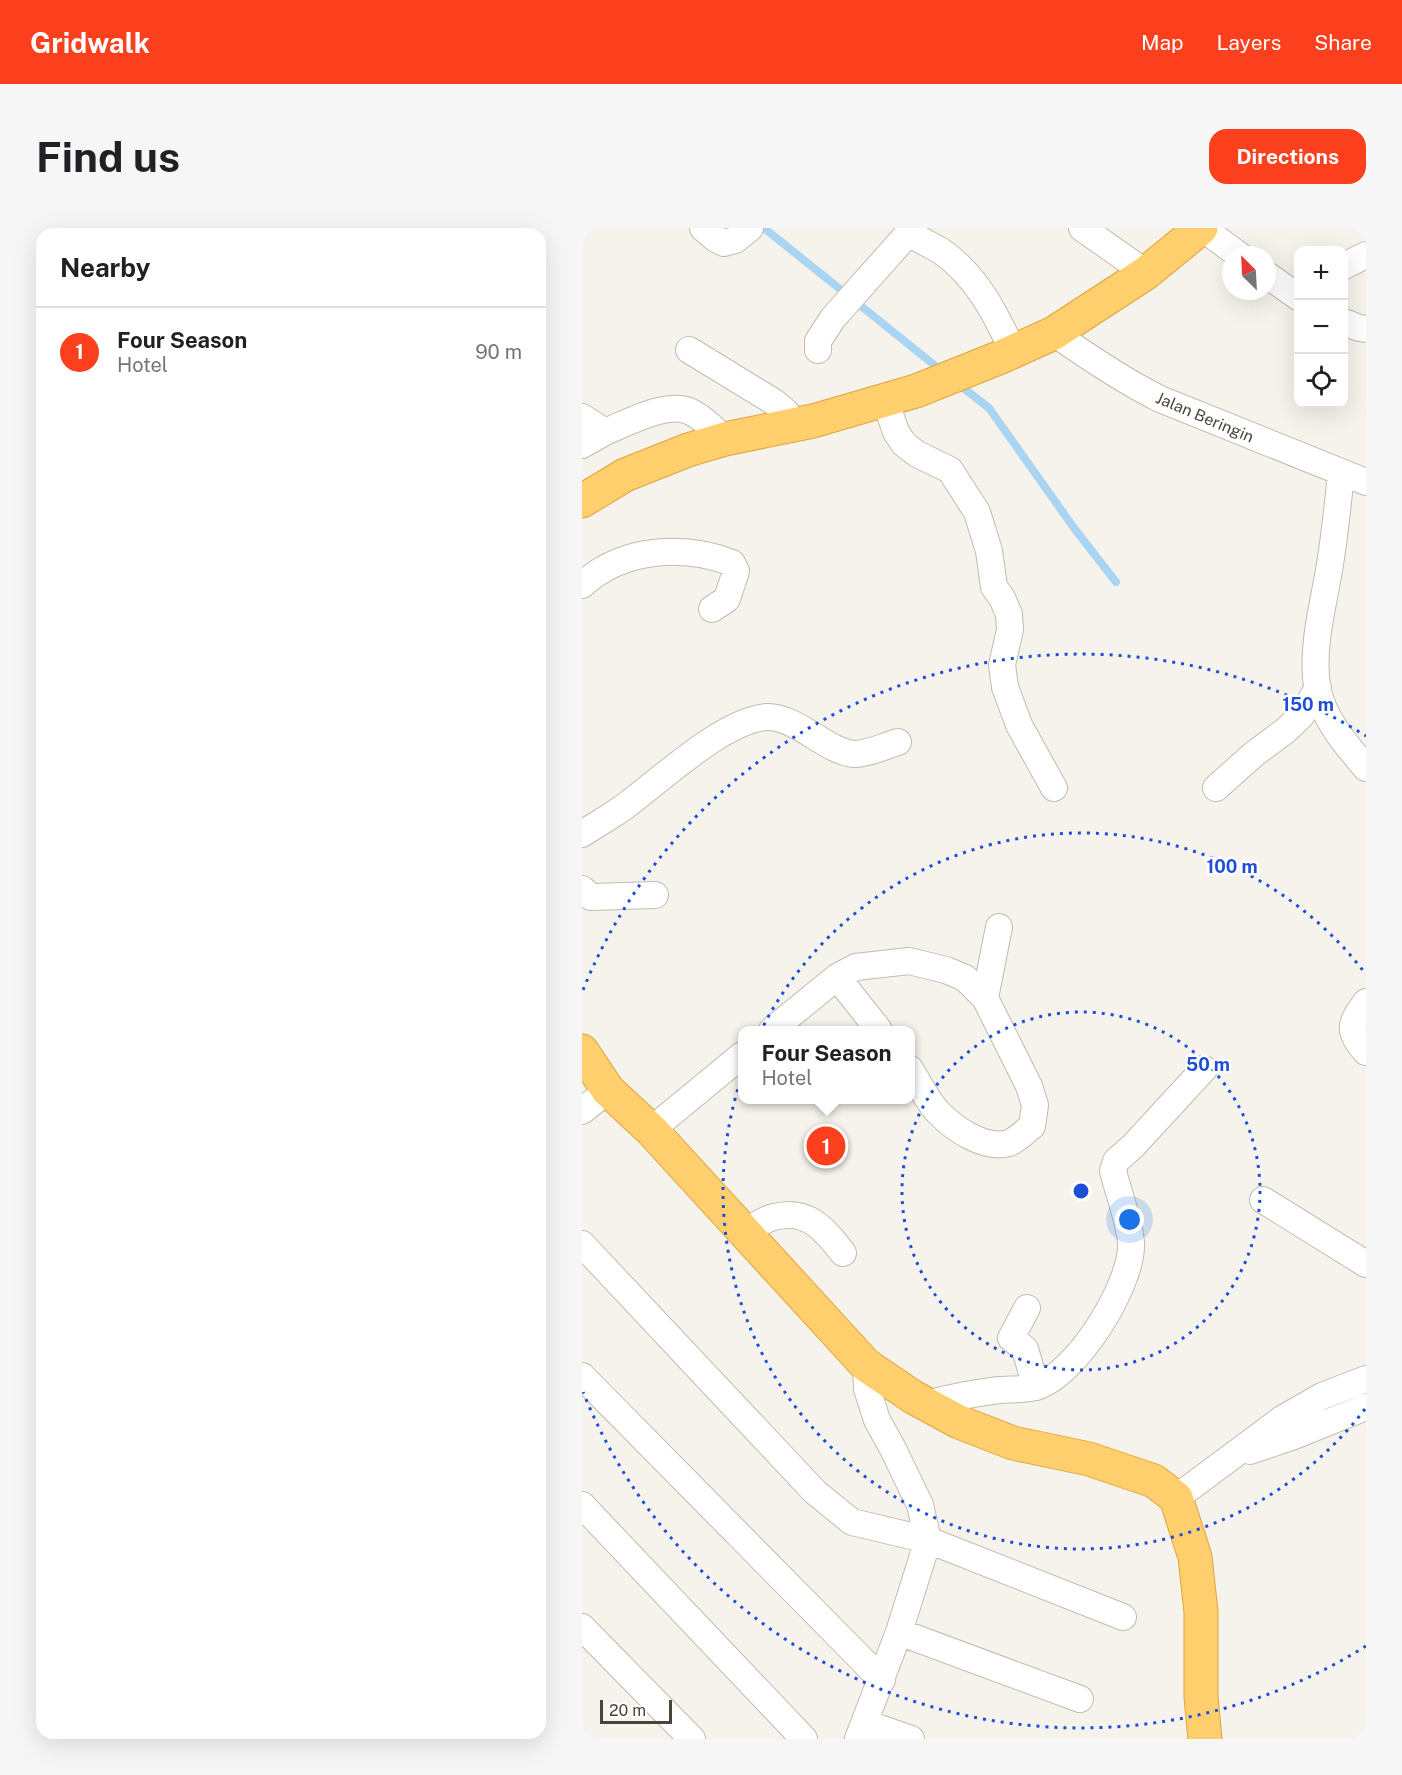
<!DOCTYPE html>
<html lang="en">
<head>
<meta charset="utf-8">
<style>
  body { margin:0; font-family:"Public Sans",sans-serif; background:#f6f6f6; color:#202124 }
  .controls { position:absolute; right:18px; top:18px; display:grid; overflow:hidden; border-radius:12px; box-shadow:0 6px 24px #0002 }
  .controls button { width:54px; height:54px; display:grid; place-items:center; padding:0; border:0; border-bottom:2px solid #e0e0e0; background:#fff; color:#202124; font:30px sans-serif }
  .compass { position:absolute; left:640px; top:18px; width:54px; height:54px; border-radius:50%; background:#fff; box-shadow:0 6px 24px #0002; rotate:336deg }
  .scale { position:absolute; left:18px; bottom:15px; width:72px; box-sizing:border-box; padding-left:6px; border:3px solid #4b4439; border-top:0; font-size:16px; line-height:21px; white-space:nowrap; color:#4b4439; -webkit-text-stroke:4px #fff; paint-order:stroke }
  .you { position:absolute; left:548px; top:992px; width:21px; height:21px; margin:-15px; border:4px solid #fff; border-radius:50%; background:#1a73e8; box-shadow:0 0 0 9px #1a73e833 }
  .badge { display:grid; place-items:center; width:39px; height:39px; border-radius:50%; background:#fc3f1d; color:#fff; font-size:20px; font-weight:700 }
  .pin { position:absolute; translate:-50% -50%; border:3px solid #fff; box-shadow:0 2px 6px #0006 }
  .popup { position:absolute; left:156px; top:798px; width:177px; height:78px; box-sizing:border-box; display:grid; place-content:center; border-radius:12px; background:#fff; filter:drop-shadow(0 2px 4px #0005); font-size:20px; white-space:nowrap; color:#757577 }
  .popup b { font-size:22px; color:#202124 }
  .popup::after { content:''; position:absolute; left:50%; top:100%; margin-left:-12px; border:12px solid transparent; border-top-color:#fff }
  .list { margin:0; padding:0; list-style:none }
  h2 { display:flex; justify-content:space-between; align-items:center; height:78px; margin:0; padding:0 24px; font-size:26px }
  h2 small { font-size:20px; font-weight:400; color:#757577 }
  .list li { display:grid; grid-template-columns:39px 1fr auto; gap:18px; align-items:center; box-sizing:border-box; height:90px; padding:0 24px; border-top:2px solid #e0e0e0 }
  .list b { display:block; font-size:22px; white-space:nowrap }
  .list p { margin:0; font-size:20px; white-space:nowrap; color:#757577 }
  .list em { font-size:20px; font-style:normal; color:#757577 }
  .icon { flex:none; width:33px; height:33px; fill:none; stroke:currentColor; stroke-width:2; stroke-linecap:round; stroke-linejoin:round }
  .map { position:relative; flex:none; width:784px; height:1511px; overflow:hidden; border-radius:18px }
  header { display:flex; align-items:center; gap:36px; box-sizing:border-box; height:84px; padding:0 30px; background:#fc3f1d; color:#fff }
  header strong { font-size:28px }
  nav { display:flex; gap:33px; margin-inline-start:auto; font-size:21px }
  .intro { display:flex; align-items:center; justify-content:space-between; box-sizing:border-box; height:144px; padding:0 36px }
  h1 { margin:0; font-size:42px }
  .button { padding:15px 27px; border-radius:18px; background:#fc3f1d; color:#fff; font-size:21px; font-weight:700 }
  main { display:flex; gap:36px; padding:0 36px }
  aside { flex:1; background:#fff; border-radius:18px; box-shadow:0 6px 24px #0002 }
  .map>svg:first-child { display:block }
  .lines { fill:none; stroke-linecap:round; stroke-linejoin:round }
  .stream { stroke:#a9d4f2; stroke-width:8 }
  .minor-casing { stroke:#c2bbae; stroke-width:28 }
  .highway-casing { stroke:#e0a43c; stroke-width:35 }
  .minor { stroke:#fff; stroke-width:26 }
  .highway { stroke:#ffcf6e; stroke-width:33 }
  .ring { fill:none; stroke:#1d4ed8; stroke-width:3; stroke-dasharray:3 6 }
  .labels { text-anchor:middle; stroke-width:5; stroke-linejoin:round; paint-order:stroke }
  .street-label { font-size:16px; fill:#4b4439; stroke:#fff }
  .centre { fill:#1d4ed8; stroke:#fff; stroke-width:3 }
  .ring-label { font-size:18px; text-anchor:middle; font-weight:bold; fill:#1d4ed8; stroke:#fff; stroke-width:5; stroke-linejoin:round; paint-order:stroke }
</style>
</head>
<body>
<header>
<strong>Gridwalk</strong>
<nav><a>Map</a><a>Layers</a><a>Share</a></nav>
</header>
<div class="intro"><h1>Find us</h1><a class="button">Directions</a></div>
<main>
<aside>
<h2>Nearby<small></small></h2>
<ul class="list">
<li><span class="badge">1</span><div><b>Four Season</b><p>Hotel</p></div><em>90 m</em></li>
</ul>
</aside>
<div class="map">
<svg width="784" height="1511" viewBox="0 0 784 1511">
  <rect width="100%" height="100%" fill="#f6f3ec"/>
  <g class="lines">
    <path class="stream" d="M182,0l179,144
      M375,155l32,25 85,120 42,54"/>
    <defs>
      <path id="minor" d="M121,0l13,11 8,4 11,-3 15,-12
        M500,0l64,45
        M620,0l37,27
        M326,5c11,6 22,12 33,18 36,25 54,62 72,100
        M762,38l22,-11
        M685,47l31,22
        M762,94l15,6 7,1
        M472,105c34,24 68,47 106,66l206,83
        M107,122l85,52 11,9 10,14
        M236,122v-9l15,-23 80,-90
        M303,172l11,32 8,12 13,10 33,16 27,42 12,39 5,36 8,11 7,16 1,16 -8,35 3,22 14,38 35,63
        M0,189l23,15c22,-9 64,-32 86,-20 13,6 23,18 34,27
        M0,217l23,-13
        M759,245c-3,30 -6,61 -11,91 -6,39 -19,82 -13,122 5,31 29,59 49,82
        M0,357c40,-37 101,-41 150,-22l4,8 -9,28 -15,10
        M634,560l38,-34 31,-23 16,-15 17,-28
        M0,606c15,-10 32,-19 46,-30 35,-26 95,-83 138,-87 29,-2 61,35 88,37 15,0 30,-8 44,-12
        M0,661l9,8 64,-2
        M255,749l42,53
        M403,770l14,-71
        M784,774c-16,22 -19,28 0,50
        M190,802l65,-53 19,-10 53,-6 37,9 19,8 20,20 44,88 6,19 -3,21c-6,5 -15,14 -23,17 -24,7 -55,-14 -71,-31 -11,-11 -19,-29 -28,-43
        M0,883l26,-21
        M69,902l91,-75
        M681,972l103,64
        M163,1004c9,-5 19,-13 29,-15 34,-9 51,13 69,36
        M0,1016l233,248 37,30 76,18 195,77
        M445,1080l-16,30 14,11 11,38
        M0,1148l300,304
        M344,1176c24,-6 48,-11 73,-14 11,-1 25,0 36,-3 41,-11 98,-103 96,-144 -1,-19 -13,-52 -18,-72l3,-10 17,-15 71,-77
        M668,1223l44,-15 72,-29
        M594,1270l106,-79 40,-23 44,-17
        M0,1277l222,234
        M0,1399l110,112
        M317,1404l181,67
        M283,1495l46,16
        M276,1511l41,-107 29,-92 -8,-35 -27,-56 -16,-29 -10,-31 -1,-24"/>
      <path id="highway" d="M0,273l43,-26 63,-25 37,-11 88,-18 72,-21 31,-9 85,-34 53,-24 92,-60 55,-45
        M0,823l26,39 43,40 215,235 47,32 46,25 54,21 76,16 65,22 22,17 19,59 6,55v85l4,42"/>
    </defs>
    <use href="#minor" class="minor-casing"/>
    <use href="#highway" class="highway-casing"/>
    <use href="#minor" class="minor"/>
    <use href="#highway" class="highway"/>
  </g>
  <g class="ring">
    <circle cx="499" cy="963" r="179"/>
    <path d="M783 1181A358 358 0 1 1 783 745"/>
    <path d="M784 1418A537 537 0 0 1 1 1164M1 762A537 537 0 0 1 784 508"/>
  </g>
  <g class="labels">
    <g class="street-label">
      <text transform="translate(623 189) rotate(23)" y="6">Jalan Beringin</text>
    </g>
  </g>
  <circle cx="499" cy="963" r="9" class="centre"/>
  <g class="ring-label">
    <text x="726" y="483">150 m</text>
    <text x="650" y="645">100 m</text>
    <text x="626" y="843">50 m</text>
  </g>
</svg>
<div class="controls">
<button>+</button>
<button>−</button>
<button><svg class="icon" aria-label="locate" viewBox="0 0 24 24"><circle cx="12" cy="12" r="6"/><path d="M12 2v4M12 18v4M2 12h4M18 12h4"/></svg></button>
</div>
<svg class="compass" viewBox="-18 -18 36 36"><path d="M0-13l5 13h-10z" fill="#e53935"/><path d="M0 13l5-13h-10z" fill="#757577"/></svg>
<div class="scale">20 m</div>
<div class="you"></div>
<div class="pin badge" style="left:244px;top:918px">1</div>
<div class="popup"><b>Four Season</b>Hotel</div>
</div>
</main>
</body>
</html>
